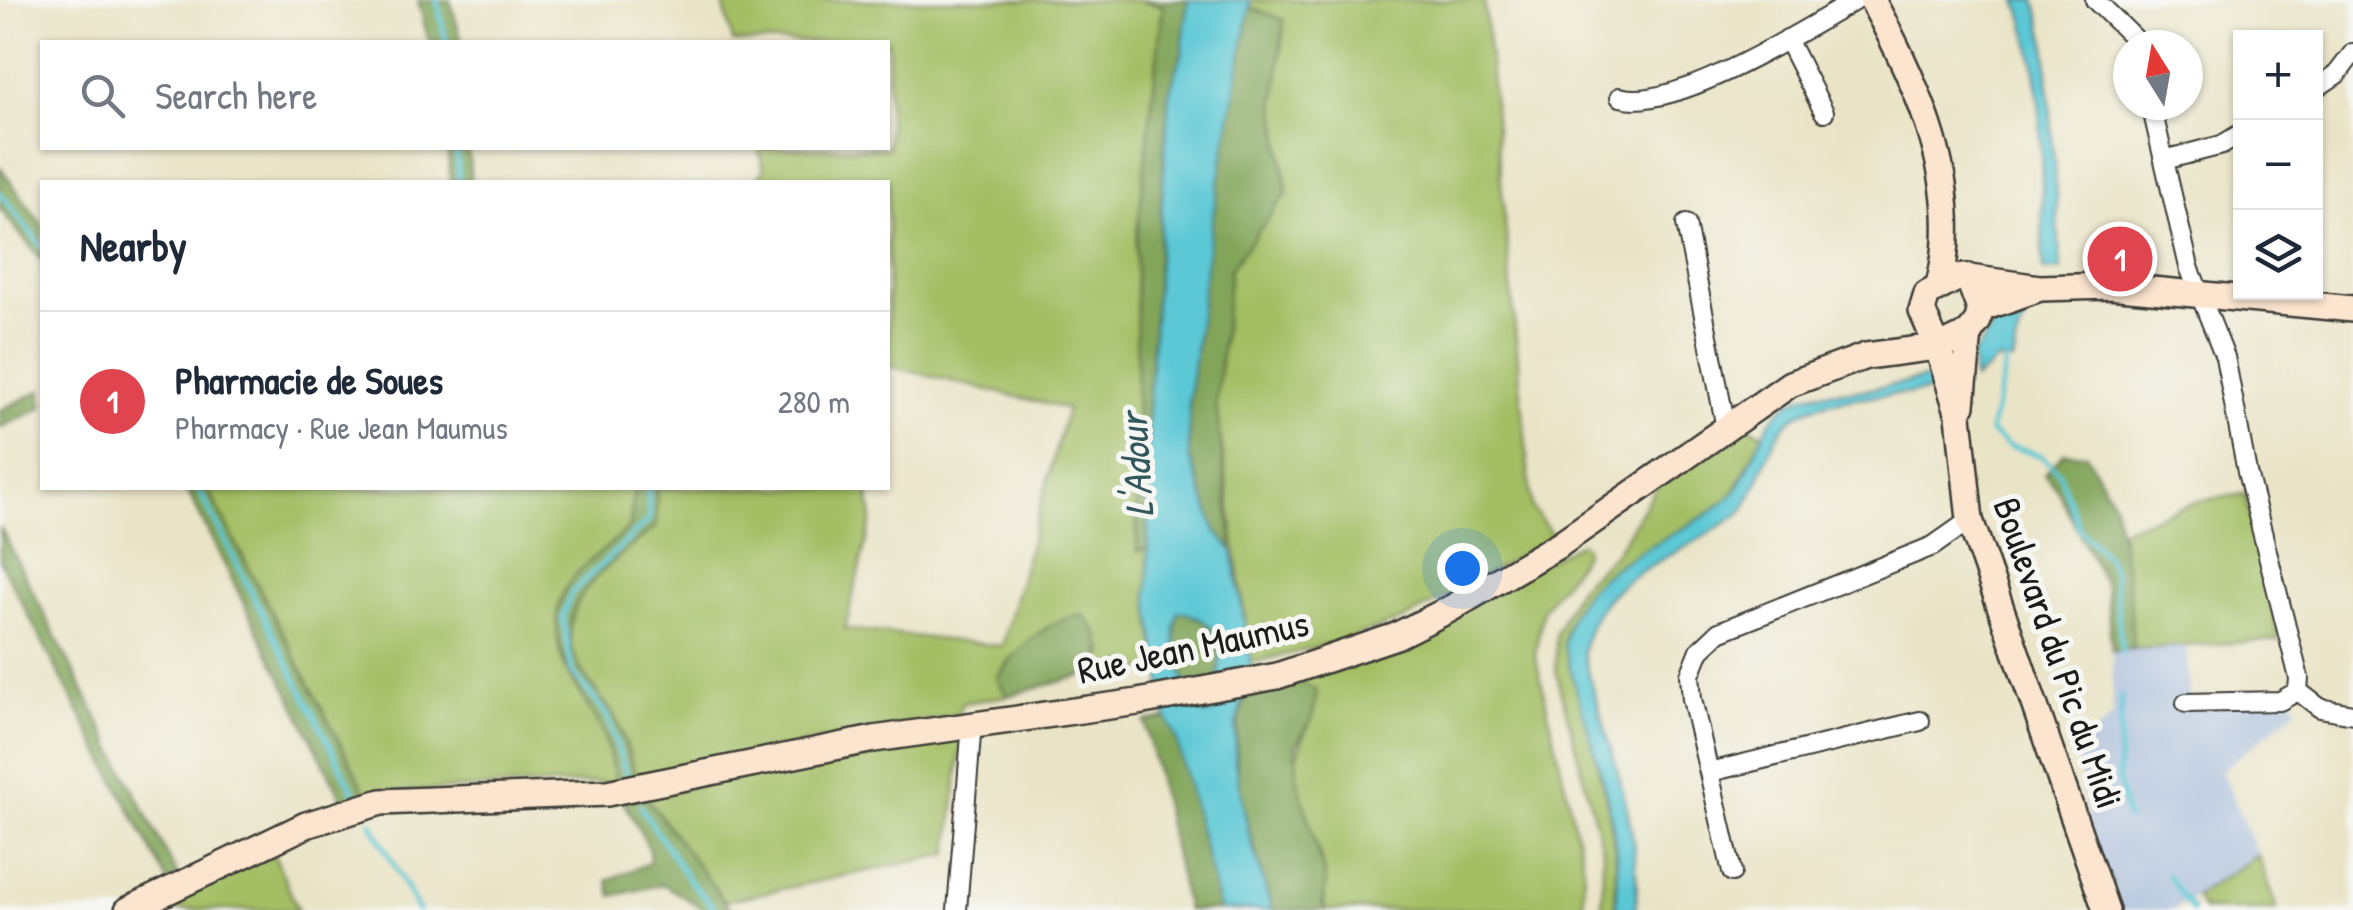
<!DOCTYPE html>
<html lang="en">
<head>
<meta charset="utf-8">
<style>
  body { margin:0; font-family:"Patrick Hand",sans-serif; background:#f2f2f3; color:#1f2937 }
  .controls { position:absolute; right:30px; top:30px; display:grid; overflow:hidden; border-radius:0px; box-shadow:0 2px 8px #0004 }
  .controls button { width:90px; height:90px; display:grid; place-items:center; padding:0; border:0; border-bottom:2px solid #e0e1e3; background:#fff; color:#1f2937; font:50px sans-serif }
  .compass { position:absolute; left:2113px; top:30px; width:90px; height:90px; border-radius:50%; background:#fff; box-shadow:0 2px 8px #0004; rotate:349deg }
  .you { position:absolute; left:1462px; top:568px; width:35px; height:35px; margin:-25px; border:8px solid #fff; border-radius:50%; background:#1a73e8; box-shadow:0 0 0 15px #1a73e833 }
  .badge { display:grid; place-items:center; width:65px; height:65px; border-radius:50%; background:#ea580c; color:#fff; font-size:32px; font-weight:700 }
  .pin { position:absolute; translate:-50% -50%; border:5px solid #fff; box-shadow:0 2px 10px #0006 }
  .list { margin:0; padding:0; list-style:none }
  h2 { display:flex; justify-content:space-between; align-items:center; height:130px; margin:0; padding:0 40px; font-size:42px }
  h2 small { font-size:32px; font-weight:400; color:#747a83 }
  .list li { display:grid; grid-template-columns:65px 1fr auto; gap:30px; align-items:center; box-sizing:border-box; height:180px; padding:0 40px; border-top:2px solid #e0e1e3 }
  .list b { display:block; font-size:38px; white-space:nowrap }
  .list p { margin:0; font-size:32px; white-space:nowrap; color:#747a83 }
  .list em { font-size:32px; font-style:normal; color:#747a83 }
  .icon { flex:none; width:55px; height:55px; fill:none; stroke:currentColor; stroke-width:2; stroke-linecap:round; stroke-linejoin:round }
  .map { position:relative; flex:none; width:2353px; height:910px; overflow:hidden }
  .search { position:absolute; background:#fff; box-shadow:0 2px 8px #0004; left:40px; top:40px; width:850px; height:110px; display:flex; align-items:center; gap:25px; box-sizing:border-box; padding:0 35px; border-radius:0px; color:#747a83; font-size:38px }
  .panel { position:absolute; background:#fff; box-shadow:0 2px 8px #0004; left:40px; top:180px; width:850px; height:310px; border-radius:0px }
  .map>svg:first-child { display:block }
  .industrial { fill:#b5c6de }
  .green { fill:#a3be64; stroke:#606d40; stroke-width:2.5 }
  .forest { fill:#82a55a; stroke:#4f603b; stroke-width:2.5 }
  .water { fill:#5cc8d5; stroke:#3c7278; stroke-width:2.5; fill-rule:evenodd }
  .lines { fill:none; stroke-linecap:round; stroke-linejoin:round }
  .stream { stroke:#5cc8d5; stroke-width:5 }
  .street-casing { stroke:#3b3a36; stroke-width:22 }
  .secondary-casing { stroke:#3b3a36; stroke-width:30 }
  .street { stroke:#fff; stroke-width:18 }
  .secondary { stroke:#fbe5cf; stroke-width:25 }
  .labels { text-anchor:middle; stroke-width:10; stroke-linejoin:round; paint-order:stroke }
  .street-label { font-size:38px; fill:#1c1c1c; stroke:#f6f6f2 }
  .water-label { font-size:40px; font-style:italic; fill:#32585d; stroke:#f6f6f2 }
</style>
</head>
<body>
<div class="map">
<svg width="2353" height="910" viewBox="0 0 2353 910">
  <rect width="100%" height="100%" fill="#f6f6f2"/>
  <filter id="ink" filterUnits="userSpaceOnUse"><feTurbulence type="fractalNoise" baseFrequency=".01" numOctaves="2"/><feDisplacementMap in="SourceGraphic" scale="20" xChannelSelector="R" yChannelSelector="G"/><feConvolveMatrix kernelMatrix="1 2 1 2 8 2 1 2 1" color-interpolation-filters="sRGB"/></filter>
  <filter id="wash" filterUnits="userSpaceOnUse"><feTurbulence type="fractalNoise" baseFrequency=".0048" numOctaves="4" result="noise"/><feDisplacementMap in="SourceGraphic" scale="40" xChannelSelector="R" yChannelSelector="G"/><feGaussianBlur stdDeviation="2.25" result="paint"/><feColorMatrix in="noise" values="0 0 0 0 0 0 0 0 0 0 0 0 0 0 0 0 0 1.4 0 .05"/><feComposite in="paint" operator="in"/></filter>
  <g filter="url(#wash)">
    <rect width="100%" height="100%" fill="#eae4c7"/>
    <path class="industrial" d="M2186,643l3,54 101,-4 7,16 -76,62 37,84 -85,55h-53l-29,-73 -15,-87 37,-34 -1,-65z"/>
    <path class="green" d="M722,0h415l26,5 -27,238 1,307 14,-1 -3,47 10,70 -22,5 -7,-9 -30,9 5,-22 -94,9 -13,20 10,18 -44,7 -6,12 -321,61c-8,-19 -10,-41 -21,-58 -12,-21 -30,-35 -39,-58 -26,-63 40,-99 80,-134l1,-38h210l5,29 -27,112 157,17 65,-237 -179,-43v-184h-133l9,-13 -6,-21h130v-106h-155z
      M1251,0h233l48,508 22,29 -151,83 -76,25 -76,18 -35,-259 14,-135 57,-77 -12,-89 9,-82 -35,-14z
      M1749,426l14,8 -31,62 -32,24 -88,48 -47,63 44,180 7,47 -1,52h-13l1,-58 -47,-180v-39l21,-44 39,-37 41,-66z
      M207,488h427l-4,39 -72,88c-6,60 29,75 46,121 5,15 8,31 12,46l-250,11z
      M2245,494l34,146 -146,9 -13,-119 78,-29z
      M1581,543l5,6 -4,9 -39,51 -8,45 49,213 -1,43h-257c-6,-12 1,-25 -2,-39 -14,-58 -47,-94 -12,-152l-13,-38z
      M962,734l-13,120 -225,47 -79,-105z
      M274,854l24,56h-148z
      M2258,855l19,55h-74l-8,-14z"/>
    <path class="forest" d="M418,0h32l12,42h-33z
      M1138,0h50l-6,54 -13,39 -5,65 -16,256 3,135 -14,2 -1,-308 27,-237z
      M1249,7l35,13 -9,83 12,90 -57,76 -14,135 17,147 -17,-20 -27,-75v-56l21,-167z
      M447,148h21l3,34h-20z
      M0,167l42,58v36l-42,-52z
      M42,390v18l-42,20v-18z
      M2064,453l22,1 28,50 16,89 3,56 -21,2 -6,-64 -49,-98 -13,-15z
      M186,488h21l159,305 -24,6z
      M634,488h23l-1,38c-40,35 -106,71 -80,134 9,23 27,37 39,58 10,17 13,39 21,58l-20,6c-4,-17 -7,-37 -15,-53 -25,-47 -71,-104 -24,-156 16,-17 37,-30 53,-46z
      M0,527l178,349 -10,6 -168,-321z
      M1179,611c61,15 38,53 32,102l-6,2c-22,-27 -37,-71 -26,-104z
      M1083,615c18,18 22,31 16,56l-92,25 -10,-18c21,-30 48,-58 86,-63z
      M1299,681l18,10 -5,28 -16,26 1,33 29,104 -4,21 4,7h-54c-17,-70 -52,-140 -27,-212z
      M1167,718l9,19 44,173h-33l-42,-188z
      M645,796l86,114h-26l-42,-26 -51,12 -4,-16 41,-17 1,-13 -27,-50z"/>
    <path class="water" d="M1188,0h63l-41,233 -21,167v56l27,75 17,20 18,112 -15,63 -1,38 14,70 23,76h-52l-44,-173 -9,-19 -19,-122v-182l21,-321 13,-39zM1179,611c60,15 38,53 33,102l-7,2c-21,-26 -38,-73 -26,-104z
      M2017,0h19l10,42 15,228 -18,1c-3,-88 6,-188 -26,-271z
      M2007,309l24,2 -13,24 -5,27 -15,-2 -24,20 -2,-24z
      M1930,378l10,12c-39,6 -101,5 -136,21 -38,17 -39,72 -63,101 -6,7 -18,12 -25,17 -55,37 -121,48 -133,123 21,83 60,171 53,258h-21c14,-79 -32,-187 -51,-264 5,-83 112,-101 163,-147 29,-26 28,-80 68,-99 22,-11 44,-8 67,-10 23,-3 45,-8 68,-12z"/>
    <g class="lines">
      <path class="stream" d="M437,0l9,42
        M456,148l3,34
        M0,193l42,54
        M2007,357l-17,75 18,14 32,9 19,17 20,57 29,29 6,16 8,78
        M198,488l156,304
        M2122,696l-4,82 9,41
        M626,774l-18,-57 -36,-46 -9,-54 8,-24 79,-74 -2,-31
        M640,806l48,73 28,31
        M371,822l47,88
        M2167,875l25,35"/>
    </g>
  </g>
  <g filter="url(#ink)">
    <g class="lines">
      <defs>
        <path id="street" d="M2095,0l39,38 2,7
          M1787,39l37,73
          M2316,88l21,-14 16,-21
          M1620,97c53,16 187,-69 236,-97
          M2151,105l38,162 36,90 22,115 52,206 -1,13 -18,10 -94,2
          M2164,160l58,-15 18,-11
          M1686,224l40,204
          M2298,691l22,17 33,6
          M1710,772l210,-51
          M1732,872l-40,-173 -2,-24 10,-25 19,-18 214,-86 37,-26
          M957,910l15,-187"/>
        <path id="secondary" d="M1872,0c46,85 93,187 67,285
          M1959,277h9l12,32 -2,12 -9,12 -31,15 -16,-37 5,-17z
          M1969,278l71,10 69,-2 244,23
          M1980,309l60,-21
          M1938,348l21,67 11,105 136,390
          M1962,405l7,-72
          M128,910l178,-85 75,-23 226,-9 267,-54 264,-37 139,-26 119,-40 54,-27 110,-65 230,-160 76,-28 70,-9"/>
      </defs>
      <use href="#street" class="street-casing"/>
      <use href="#secondary" class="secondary-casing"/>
      <use href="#street" class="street"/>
      <use href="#secondary" class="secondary"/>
    </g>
  </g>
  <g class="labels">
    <g class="street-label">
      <text transform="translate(1193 647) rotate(-12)" y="13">Rue Jean Maumus</text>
      <text transform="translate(2058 653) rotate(71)" y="13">Boulevard du Pic du Midi</text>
    </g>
    <g class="water-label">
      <text transform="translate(1136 465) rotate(-94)" y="14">L'Adour</text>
    </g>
  </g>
</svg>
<div class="controls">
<button>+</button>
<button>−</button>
<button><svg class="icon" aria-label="layers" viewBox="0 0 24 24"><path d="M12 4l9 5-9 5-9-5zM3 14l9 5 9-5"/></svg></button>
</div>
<svg class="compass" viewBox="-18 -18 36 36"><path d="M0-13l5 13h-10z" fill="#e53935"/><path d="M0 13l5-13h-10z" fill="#747a83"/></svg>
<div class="you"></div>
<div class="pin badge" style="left:2120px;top:259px;background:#e0444e">1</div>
<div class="search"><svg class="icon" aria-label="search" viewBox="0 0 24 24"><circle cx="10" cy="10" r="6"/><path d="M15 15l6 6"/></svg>Search here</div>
<section class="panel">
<h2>Nearby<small></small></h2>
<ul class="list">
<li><span class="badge" style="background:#e0444e">1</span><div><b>Pharmacie de Soues</b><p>Pharmacy · Rue Jean Maumus</p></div><em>280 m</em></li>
</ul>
</section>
</div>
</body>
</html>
